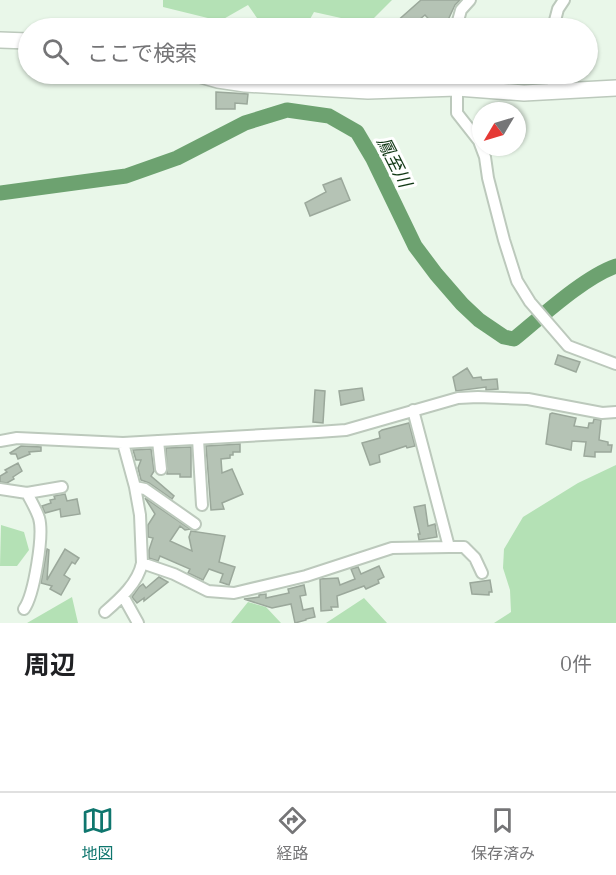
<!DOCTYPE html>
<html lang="ja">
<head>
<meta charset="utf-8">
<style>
  body { margin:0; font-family:"IBM Plex Serif","Noto Sans JP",serif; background:#f2f2f2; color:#202124 }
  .compass { position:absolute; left:472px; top:102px; width:54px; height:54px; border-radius:50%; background:#fff; box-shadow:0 2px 4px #0004; rotate:232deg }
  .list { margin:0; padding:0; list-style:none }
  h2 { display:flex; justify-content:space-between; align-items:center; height:78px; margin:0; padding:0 24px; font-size:26px }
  h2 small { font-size:20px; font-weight:400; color:#757577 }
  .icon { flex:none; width:33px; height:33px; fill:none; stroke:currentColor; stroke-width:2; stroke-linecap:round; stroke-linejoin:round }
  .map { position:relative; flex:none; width:616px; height:623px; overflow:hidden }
  .search { position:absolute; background:#fff; box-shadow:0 2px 4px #0004; left:18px; right:18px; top:18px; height:66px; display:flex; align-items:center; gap:15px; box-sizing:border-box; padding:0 21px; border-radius:33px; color:#757577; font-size:22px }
  .sheet { height:168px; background:#fff }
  nav { display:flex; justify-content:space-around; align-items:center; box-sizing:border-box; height:84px; border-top:2px solid #e0e0e0; background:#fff; font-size:16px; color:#757577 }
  nav a { display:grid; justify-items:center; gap:3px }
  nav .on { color:#0f766e }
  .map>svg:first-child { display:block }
  .green { fill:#b4e1b5 }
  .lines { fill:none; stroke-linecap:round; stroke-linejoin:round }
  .river { stroke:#6da270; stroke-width:15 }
  .building { fill:#b5c3b5; stroke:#9ba89b; stroke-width:1.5 }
  .minor-casing { stroke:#bcc9bc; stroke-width:14 }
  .highway-casing { stroke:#bcc9bc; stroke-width:18 }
  .minor { stroke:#fff; stroke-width:10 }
  .highway { stroke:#fff; stroke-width:15 }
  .labels { text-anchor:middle; stroke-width:6; stroke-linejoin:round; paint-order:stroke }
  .water-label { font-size:18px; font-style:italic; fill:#113815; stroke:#fff }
</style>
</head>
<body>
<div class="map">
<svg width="616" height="623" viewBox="0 0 616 623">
  <rect width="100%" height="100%" fill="#e9f7e9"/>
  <path class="green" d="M163,0h229l-24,24 -54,-12 -9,16h-41l-16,-23 -28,16 -57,-14z
    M616,465v158h-122l17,-11 -1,-22 -7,-22 1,-19 19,-32 55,-34z
    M1,525l23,7 5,18 -12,16h-17z
    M72,597l6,26h-51z
    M364,598l23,25h-61z
    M248,602l18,5 15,16h-50z"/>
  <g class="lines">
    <path class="river" d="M0,193l126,-17 51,-18 68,-35 42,-13 42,6 28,16 16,27 42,87 21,28 26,30 17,16 25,17 10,2c27,-22 70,-62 102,-73"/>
  </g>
  <path class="building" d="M421,0h39l-5,5 -7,15 1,8h-12l-12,-13 -16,13h-9l-5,-5z
    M480,74h34v2h8v7l-42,-3z
    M216,92l32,2 -1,10 -12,-1v6h-19z
    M341,178l9,22 -40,16 -5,-13 21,-11 -3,-7z
    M558,355l22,7 -4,10 -21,-8z
    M467,368l6,10 8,-1 1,3 15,-1 1,10 -12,1v-3l-30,4 -3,-14z
    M362,388l2,12 -23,5 -2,-14z
    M315,390l10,1 -2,32 -10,-1z
    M552,413l24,5 -2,8 14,2 1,-5h4l1,-4 7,1 -2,20 9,2v3h4l-1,7h-16v5l-11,-1 2,-14 -14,-1 -1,9 -25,-6 4,-30z
    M409,423l6,23 -8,2 -1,-2 -27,9 1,7 -10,3 -8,-22 18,-5 -1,-6 3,-2z
    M240,444v8h-7v3h-3v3l-9,1 1,14 10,-4 11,25 -21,9 2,6 -13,1 -5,-64z
    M21,446l20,1v4l-12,1 1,2 -12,5 -2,-5h-5l-1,-1z
    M191,447v30h-11v-3h-13l-1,-26z
    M151,449l3,22 -3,5 23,20 -2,3 -23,-16 -8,-3 -3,-12 3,-8h-5l-3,-10z
    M18,463l4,8 -9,6 1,2 -7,4 -7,-1v-6l7,-4 -2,-2z
    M65,494l2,7 10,-2 3,15 -19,3 -1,-8 -15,4 -3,-7 9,-3 -1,-3 5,-1 -1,-3z
    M145,498l45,31 -5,1 -5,-4 -10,15 22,10 -3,-14 2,-6 34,5 -6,26 16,5 -6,18 -9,-3 3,-8 -14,-5 -6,11 -15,-7 2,-4 -30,-13 -2,5 -9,-3v-8l4,-12 -5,-1v-12l7,-11z
    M425,505l3,21 7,-2 2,13 -18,3 -1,-6h2l-6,-27z
    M47,549l2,1 -2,30 18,-31 14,9 -4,6 -3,-2 -8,13 6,4 -9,16 -11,-6 2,-3 -11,-3z
    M379,566l5,11 -6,3 1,3 -13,6 -2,-3 -27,10 1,11h-7l1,3 -11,1 -1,-32 18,-1 2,7 15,-6 -4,-10 7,-2 3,7z
    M159,577l9,5 -24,19v-3l-7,5 -5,-6 7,-10 4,-3 3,4z
    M490,580l2,12h-3v3l-17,-1 -2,-11z
    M304,585l2,10 -6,1 3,14 10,-2 2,9 -9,2v1l-11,3 -4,-19 -19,4 -28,-9 15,-2v-2l7,-1v4l23,-5 -1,-4z"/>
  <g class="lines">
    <defs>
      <path id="minor" d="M456,28l5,-18 9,-10
        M553,28l5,-19 6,-9
        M423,74l2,14
        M553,74v18
        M457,88v25l22,28 6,16 3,21 16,62 13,41 13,21 38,44 48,18
        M198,439l4,66
        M0,441l17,-3 106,5 195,-11 28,-2 112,-32 20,-1 50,2 74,14 14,-1
        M158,441l3,28
        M123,443l12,44 5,28 2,48 32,11 34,17 26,2 72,-17 86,-28 57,-1 -36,-137
        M135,487l10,2 50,35
        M0,489l27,4c4,8 9,16 12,25 5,17 -5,77 -15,91
        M27,493l35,-6
        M449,547h15l11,11 7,15
        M123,596l15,27
        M105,612c15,-13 33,-29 37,-49"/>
      <path id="highway" d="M0,40l28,1
        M197,74l21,6 27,4 123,7 89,-3 67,5 92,-5"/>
    </defs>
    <use href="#minor" class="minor-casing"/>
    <use href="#highway" class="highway-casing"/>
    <use href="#minor" class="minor"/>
    <use href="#highway" class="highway"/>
  </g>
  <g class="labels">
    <g class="water-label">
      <text transform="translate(394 162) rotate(63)" y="6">鳳至川</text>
    </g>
  </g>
</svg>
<svg class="compass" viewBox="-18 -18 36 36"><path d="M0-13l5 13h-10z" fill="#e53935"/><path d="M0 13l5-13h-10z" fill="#757577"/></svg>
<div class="search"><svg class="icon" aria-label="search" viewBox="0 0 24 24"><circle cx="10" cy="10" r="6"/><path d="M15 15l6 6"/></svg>ここで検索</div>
</div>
<section class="sheet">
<h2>周辺<small>0件</small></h2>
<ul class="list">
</ul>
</section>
<nav>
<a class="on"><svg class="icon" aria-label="map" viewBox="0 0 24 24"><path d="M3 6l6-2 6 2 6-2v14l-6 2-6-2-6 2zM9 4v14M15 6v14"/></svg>地図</a>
<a><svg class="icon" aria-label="directions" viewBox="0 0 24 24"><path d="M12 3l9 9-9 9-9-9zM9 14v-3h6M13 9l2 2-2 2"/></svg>経路</a>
<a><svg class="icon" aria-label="saved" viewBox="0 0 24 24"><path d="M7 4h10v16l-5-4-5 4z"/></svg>保存済み</a>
</nav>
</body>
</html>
